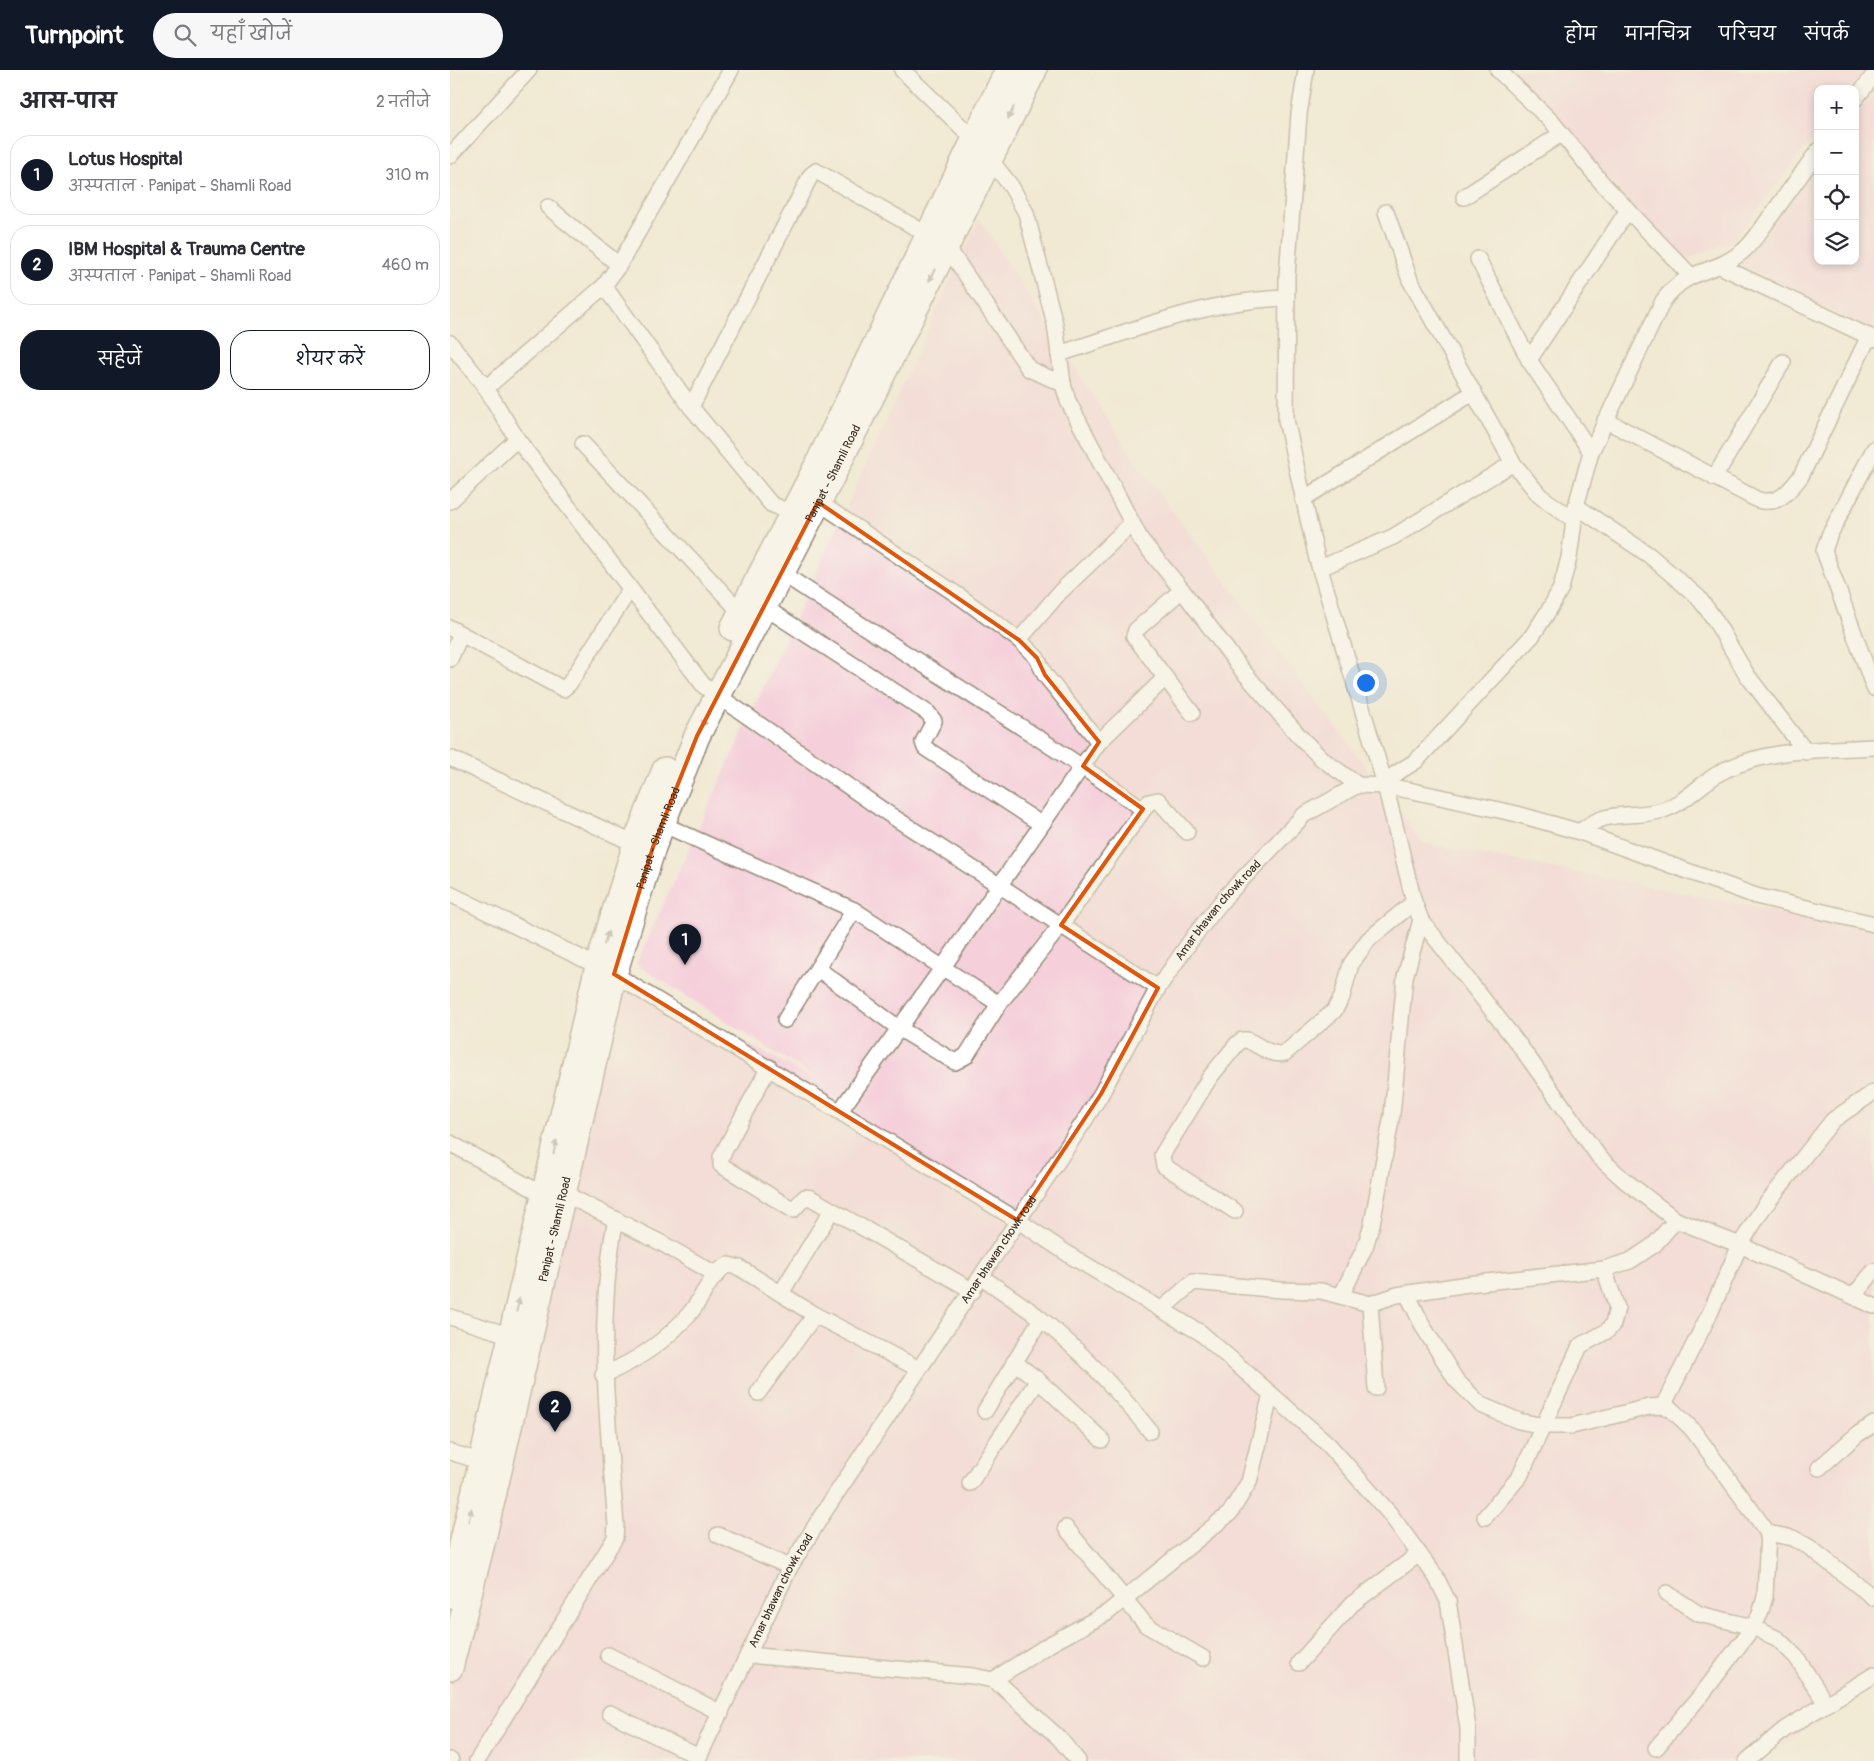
<!DOCTYPE html>
<html lang="hi">
<head>
<meta charset="utf-8">
<style>
  body { margin:0; font-family:Pangolin,"Playpen Sans Deva",sans-serif; background:#f7f7f7; color:#2b2b33 }
  .controls { position:absolute; right:15px; top:15px; display:grid; overflow:hidden; border-radius:10px; box-shadow:0 2px 8px #0003 }
  .controls button { width:45px; height:45px; display:grid; place-items:center; padding:0; border:0; border-bottom:1px solid #e1e1e2; background:#fff; color:#2b2b33; font:25px sans-serif }
  .you { position:absolute; left:915px; top:612px; width:18px; height:18px; margin:-12px; border:4px solid #fff; border-radius:50%; background:#1a73e8; box-shadow:0 0 0 8px #1a73e833 }
  .badge { display:grid; place-items:center; width:32px; height:32px; border-radius:50%; background:#111827; color:#fff; font-size:16px; font-weight:700 }
  .pin { position:absolute; translate:-50% -41px; filter:drop-shadow(0 1px 2px #0008) }
  .pin::after { content:''; position:absolute; top:26px; width:18px; height:15px; background:inherit; clip-path:polygon(0 0,100% 0,50% 100%) }
  .list { margin:0; padding:0; list-style:none }
  h2 { display:flex; justify-content:space-between; align-items:center; height:65px; margin:0; padding:0 20px; font-size:21px }
  h2 small { font-size:16px; font-weight:400; color:#7c7c81 }
  .list li { display:grid; grid-template-columns:32px 1fr auto; gap:15px; align-items:center; box-sizing:border-box; height:80px; margin:0 10px 10px; padding:0 10px; border:1px solid #e1e1e2; border-radius:20px }
  .list b { display:block; font-size:19px; white-space:nowrap }
  .list p { margin:0; font-size:16px; white-space:nowrap; color:#7c7c81 }
  .list em { font-size:16px; font-style:normal; color:#7c7c81 }
  .actions { display:flex; gap:10px; padding:15px 20px }
  .actions a { flex:1; padding:11px 0; border:1px solid #111827; border-radius:20px; text-align:center; font-size:18px; color:#111827 }
  .actions .main { background:#111827; color:#fff }
  .icon { flex:none; width:28px; height:28px; fill:none; stroke:currentColor; stroke-width:2; stroke-linecap:round; stroke-linejoin:round }
  .map { position:relative; flex:none; width:1424px; height:1691px; overflow:hidden }
  header { display:flex; align-items:center; gap:30px; box-sizing:border-box; height:70px; padding:0 25px; background:#111827; color:#fff }
  header strong { font-size:24px }
  nav { display:flex; gap:28px; margin-inline-start:auto; font-size:18px }
  .search { width:350px; height:45px; background:#f7f7f7; display:flex; align-items:center; gap:12px; box-sizing:border-box; padding:0 18px; border-radius:28px; color:#7c7c81; font-size:19px }
  main { display:flex }
  aside { flex:1; background:#fff }
  .map>svg:first-child { display:block }
  .built { fill:#f5cfda }
  .lines { fill:none; stroke-linecap:round; stroke-linejoin:round }
  .minor-casing { stroke:#968a78; stroke-width:18 }
  .trunk-casing { stroke:#968a78; stroke-width:28 }
  .minor { stroke:#fff; stroke-width:15 }
  .trunk { stroke:#fff; stroke-width:25 }
  .oneway { fill:#a79f9a }
  .marked { fill:none; stroke:#df570d; stroke-width:4; stroke-linejoin:round }
  .labels { text-anchor:middle; stroke-width:4; stroke-linejoin:round; paint-order:stroke }
  .street-label { font-size:12px; fill:#3b2a1e; stroke:#f7f3e8 }
</style>
</head>
<body>
<header>
<strong>Turnpoint</strong>
<div class="search"><svg class="icon" aria-label="search" viewBox="0 0 24 24"><circle cx="10" cy="10" r="6"/><path d="M15 15l6 6"/></svg>यहाँ खोजें</div>
<nav><a>होम</a><a>मानचित्र</a><a>परिचय</a><a>संपर्क</a></nav>
</header>
<main>
<aside>
<h2>आस-पास<small>2 नतीजे</small></h2>
<ul class="list">
<li><span class="badge">1</span><div><b>Lotus Hospital</b><p>अस्पताल · Panipat - Shamli Road</p></div><em>310 m</em></li>
<li><span class="badge">2</span><div><b>IBM Hospital &amp; Trauma Centre</b><p>अस्पताल · Panipat - Shamli Road</p></div><em>460 m</em></li>
</ul>
<div class="actions"><a class="main">सहेजें</a><a>शेयर करें</a></div>
</aside>
<div class="map">
<svg width="1424" height="1691" viewBox="0 0 1424 1691">
  <rect width="100%" height="100%" fill="#f7f3e8"/>
  <filter id="ink" filterUnits="userSpaceOnUse"><feTurbulence type="fractalNoise" baseFrequency=".02" numOctaves="2"/><feDisplacementMap in="SourceGraphic" scale="10" xChannelSelector="R" yChannelSelector="G"/><feConvolveMatrix kernelMatrix="1 2 1 2 8 2 1 2 1" color-interpolation-filters="sRGB"/></filter>
  <filter id="wash" filterUnits="userSpaceOnUse"><feTurbulence type="fractalNoise" baseFrequency=".0096" numOctaves="4" result="noise"/><feDisplacementMap in="SourceGraphic" scale="20" xChannelSelector="R" yChannelSelector="G"/><feGaussianBlur stdDeviation="1.12" result="paint"/><feColorMatrix in="noise" values="0 0 0 0 0 0 0 0 0 0 0 0 0 0 0 0 0 1.4 0 .05"/><feComposite in="paint" operator="in"/></filter>
  <g filter="url(#wash)">
    <rect width="100%" height="100%" fill="#f1e9d3"/>
    <path class="built" d="M1055,0h361l-15,19h-33v42l-85,109 -52,22z
      M1424,24v238l-134,-67 78,-100v96h37v-144z
      M529,149l155,241 289,383 451,87v754l-115,77h-1304l-5,-3v-96l164,-688 216,113 -194,-123z"/>
  </g>
  <g filter="url(#ink)">
    <g class="lines">
      <defs>
        <g id="minor">
          <path d="M452,0l72,69 37,47 15,27 29,111 8,60 5,17 73,139 41,50 60,80 57,66 23,23 36,26 27,1 28,5 104,23 63,18 176,64 118,28"/>
          <path d="M856,0l-7,44 -12,162 -1,144 31,139 67,222 30,121 7,18 99,126 79,111 25,23 52,40 64,25 134,61"/>
          <path d="M1048,0l54,52 50,61 88,92"/>
          <path d="M1405,29l19,-24"/>
          <path d="M0,86l79,-86"/>
          <path d="M1014,127l97,-63"/>
          <path d="M98,137l71,58"/>
          <path d="M936,142l24,68 103,183 27,33 34,24"/>
          <path d="M1028,189l51,101 62,92"/>
          <path d="M1270,196l154,73"/>
          <path d="M154,216l87,121 80,97 27,12"/>
          <path d="M0,273l36,45 31,51 187,247 177,123 277,179"/>
          <path d="M609,284c75,-24 148,-54 228,-56"/>
          <path d="M1079,290l99,-150"/>
          <path d="M36,318l118,-102 15,-21 112,-195"/>
          <path d="M241,337l120,-232 5,-4 130,74 83,124 34,15"/>
          <path d="M1155,350l153,80c21,6 31,-9 43,-24l68,-140"/>
          <path d="M133,374l163,174"/>
          <path d="M1424,379l-45,87 -5,15 50,137"/>
          <path d="M1264,408l69,-116"/>
          <path d="M853,429l171,-107"/>
          <path d="M0,431l67,-62"/>
          <path d="M368,432l144,96 57,42 18,18 8,17 54,67"/>
          <path d="M1126,436l73,49 49,42 15,20 34,58 59,77"/>
          <path d="M870,498l73,-31 120,-74"/>
          <path d="M332,503c119,80 244,153 361,236"/>
          <path d="M732,520l-46,40 -2,6 58,77"/>
          <path d="M314,537l164,106 6,8 -11,21 2,6 116,76"/>
          <path d="M0,558l113,61 6,-5 61,-95"/>
          <path d="M569,570l41,-48 71,-68"/>
          <path d="M0,589l11,-25"/>
          <path d="M0,688l185,86"/>
          <path d="M934,711l32,-20 116,-125 17,-26 12,-22 8,-30 7,-52 15,-54 72,-151c24,-34 50,-26 79,-49 12,-10 20,-24 29,-36 16,-22 31,-43 47,-65"/>
          <path d="M212,754l192,86 145,94"/>
          <path d="M1130,762c28,-25 52,-12 83,-22 25,-8 41,-31 64,-41 45,-21 99,-19 147,-22"/>
          <path d="M0,824l164,80 403,246 54,36 130,77 127,111 62,70 46,63 12,24 20,127v33"/>
          <path d="M368,899l82,60 55,33 11,-6 33,-52 62,-79 88,-123 9,-2 29,32"/>
          <path d="M335,950l69,-110"/>
          <path d="M319,997l-48,90v8l72,45 12,-13 6,1 162,93"/>
          <path d="M390,1041l103,-144 156,-225 65,-63"/>
          <path d="M0,1073l94,52 21,-1 98,50 54,31"/>
          <path d="M785,1141l-71,-45 -2,-11 48,-78 27,-33 5,-4h5c12,5 24,17 38,13l49,-42 8,-14 9,-33 17,-24 46,-38"/>
          <path d="M532,1207c19,14 40,27 59,42 40,32 77,72 109,112"/>
          <path d="M331,1223l51,-83"/>
          <path d="M957,1224l17,34 32,52 25,25 38,16 25,5h28l77,-19 14,-1 8,3 21,20 76,104 -3,64 -5,17 -7,13 -50,66 -47,55"/>
          <path d="M1404,1225l20,-24"/>
          <path d="M891,1226l24,-49 7,-23 20,-109 13,-138 16,-57"/>
          <path d="M920,1234l6,84"/>
          <path d="M712,1239l31,-27 88,8 40,1 49,13 27,-9 71,-11 136,-15 26,-8 24,-16 22,-25"/>
          <path d="M0,1247l62,19"/>
          <path d="M564,1292l24,18 64,60"/>
          <path d="M153,1305c34,-14 63,-34 87,-62 12,-13 21,-41 38,-48l12,3 75,47 104,54"/>
          <path d="M308,1323l57,-78"/>
          <path d="M1213,1336l47,-93 30,-68 23,-37 70,-88 41,-28"/>
          <path d="M535,1341l56,-92"/>
          <path d="M0,1382l33,10"/>
          <path d="M1369,1398l39,-34 16,-10"/>
          <path d="M520,1413l68,-103"/>
          <path d="M1035,1447l35,-41 60,-130 27,-15 6,-7 4,-16 -13,-39"/>
          <path d="M616,1458l80,97 57,33"/>
          <path d="M1318,1463l25,5 16,9 65,51"/>
          <path d="M268,1465l72,32"/>
          <path d="M1217,1523l32,21 54,13 25,12 19,19 29,46"/>
          <path d="M158,1585l113,58"/>
          <path d="M298,1585l225,21 20,4 10,7 56,51 19,23"/>
          <path d="M849,1593l53,-59 67,-50"/>
          <path d="M543,1610l57,-36 57,-31 123,-100 19,-31 22,-88"/>
          <path d="M160,1643l89,44"/>
          <path d="M0,1690l1,1"/>
          <path d="M27,1691l138,-223 1,-13c-8,-102 -21,-204 0,-306"/>
          <path id="s1" d="M247,1691l93,-194 32,-52 261,-392 18,-29 57,-106 36,-52 32,-40 78,-81 54,-30"/>
          <path d="M1297,1691l38,-32 89,-54"/>
        </g>
        <g id="trunk">
          <path d="M283,558l84,-162 191,-396"/>
          <path d="M0,1526l148,-630 40,-129 27,-67"/>
          <path id="s2" d="M0,1598l33,-129 131,-565 39,-127 44,-111 135,-260 202,-406"/>
        </g>
      </defs>
      <use href="#minor" class="minor-casing"/>
      <use href="#trunk" class="trunk-casing"/>
      <use href="#minor" class="minor"/>
      <use href="#trunk" class="trunk"/>
    </g>
    <defs><path id="oneway-solid" d="M-6-.8H1V-3.2L6.5 0L1 3.2V.8H-6Z" transform="scale(1.25)"/></defs>
    <g class="oneway">
      <use href="#oneway-solid" transform="translate(561 43) rotate(115)"/>
      <use href="#oneway-solid" transform="translate(482 205) rotate(116)"/>
      <use href="#oneway-solid" transform="translate(346 475) rotate(117)"/>
      <use href="#oneway-solid" transform="translate(255 650) rotate(118)"/>
      <use href="#oneway-solid" transform="translate(156 868) rotate(-73)"/>
      <use href="#oneway-solid" transform="translate(105 1077) rotate(-77)"/>
      <use href="#oneway-solid" transform="translate(68 1235) rotate(-77)"/>
      <use href="#oneway-solid" transform="translate(20 1445) rotate(-77)"/>
    </g>
  </g>
  <path d="M0 0H1424V1691H0ZM368,432l201,138 18,18 8,17 54,67 -16,24 60,43 -82,116 97,63 -57,106 -84,126 -403,-246 39,-127 44,-111z" fill="#f1e9d3" fill-opacity=".55" fill-rule="evenodd"/>
  <path class="marked" d="M368,432l201,138 18,18 8,17 54,67 -16,24 60,43 -82,116 97,63 -57,106 -84,126 -403,-246 39,-127 44,-111z"/>
  <g class="labels">
    <g class="street-label">
      <text dy="4" stroke="none"><textPath href="#s2" startOffset="1261">Panipat - Shamli Road</textPath></text>
      <text dy="4" stroke="none"><textPath href="#s2" startOffset="856">Panipat - Shamli Road</textPath></text>
      <text dy="4" stroke="none"><textPath href="#s1" startOffset="1000">Amar bhawan chowk road</textPath></text>
      <text dy="4" stroke="none"><textPath href="#s2" startOffset="451">Panipat - Shamli Road</textPath></text>
      <text dy="4" stroke="none"><textPath href="#s1" startOffset="595">Amar bhawan chowk road</textPath></text>
      <text dy="4" stroke="none"><textPath href="#s1" startOffset="190">Amar bhawan chowk road</textPath></text>
    </g>
  </g>
</svg>
<div class="controls">
<button>+</button>
<button>−</button>
<button><svg class="icon" aria-label="locate" viewBox="0 0 24 24"><circle cx="12" cy="12" r="6"/><path d="M12 2v4M12 18v4M2 12h4M18 12h4"/></svg></button>
<button><svg class="icon" aria-label="layers" viewBox="0 0 24 24"><path d="M12 4l9 5-9 5-9-5zM3 14l9 5 9-5"/></svg></button>
</div>
<div class="you"></div>
<div class="pin badge" style="left:235px;top:895px">1</div>
<div class="pin badge" style="left:105px;top:1362px">2</div>
</div>
</main>
</body>
</html>
